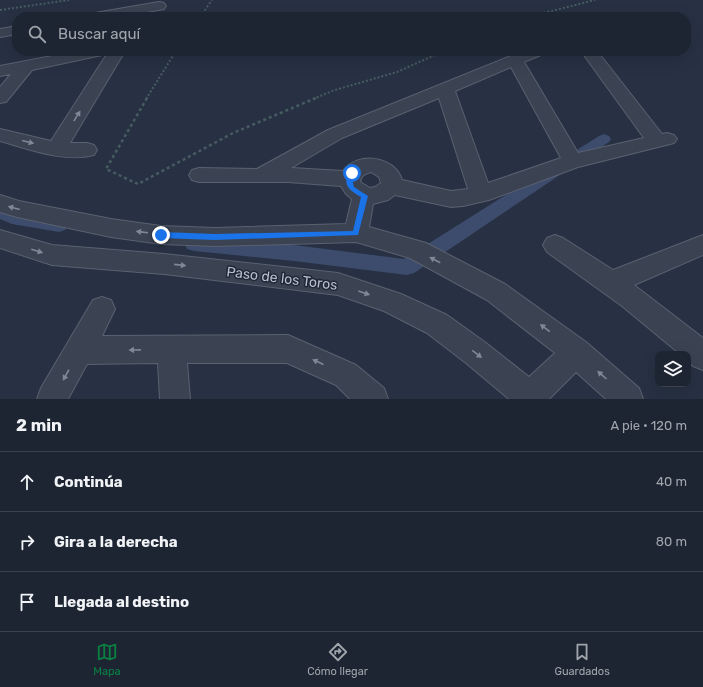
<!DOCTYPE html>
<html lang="es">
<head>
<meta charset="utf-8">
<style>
  body { margin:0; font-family:Rubik,sans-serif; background:#252d3a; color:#f1f3f6 }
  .controls { position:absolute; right:12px; bottom:12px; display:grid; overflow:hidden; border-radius:8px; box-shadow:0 4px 16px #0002 }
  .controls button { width:36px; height:36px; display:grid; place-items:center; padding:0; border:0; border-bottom:1px solid #3b424d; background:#1d2532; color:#f1f3f6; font:20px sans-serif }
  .stop { position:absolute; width:12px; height:12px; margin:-9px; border:3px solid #1a73e8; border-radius:50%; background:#fff }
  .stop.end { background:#1a73e8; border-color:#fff; box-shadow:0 1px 4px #0008 }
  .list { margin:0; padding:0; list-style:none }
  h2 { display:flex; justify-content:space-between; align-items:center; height:52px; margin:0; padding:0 16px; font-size:17px }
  h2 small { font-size:13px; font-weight:400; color:#a0a5ac }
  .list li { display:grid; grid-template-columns:26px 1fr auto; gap:12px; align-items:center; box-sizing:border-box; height:60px; padding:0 16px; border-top:1px solid #3b424d }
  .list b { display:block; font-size:15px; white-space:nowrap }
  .list em { font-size:13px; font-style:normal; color:#a0a5ac }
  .icon { flex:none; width:22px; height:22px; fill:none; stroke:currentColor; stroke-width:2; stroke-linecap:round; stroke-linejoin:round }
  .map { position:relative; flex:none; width:703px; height:399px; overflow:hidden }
  .search { position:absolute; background:#1d2532; box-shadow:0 4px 16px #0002; left:12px; right:12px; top:12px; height:44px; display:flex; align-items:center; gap:10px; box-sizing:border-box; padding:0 14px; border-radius:16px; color:#a0a5ac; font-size:15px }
  .sheet { height:232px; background:#1d2532 }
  nav { display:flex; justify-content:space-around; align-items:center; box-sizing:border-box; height:56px; border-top:1px solid #3b424d; background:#1d2532; font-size:11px; color:#a0a5ac }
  nav a { display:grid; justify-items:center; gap:2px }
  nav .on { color:#0b8043 }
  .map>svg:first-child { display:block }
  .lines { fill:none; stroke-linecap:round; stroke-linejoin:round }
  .canal { fill:#3d4c6c; fill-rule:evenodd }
  .minor-casing { stroke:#5a6170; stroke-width:2 }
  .path-far1 { stroke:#475c60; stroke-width:2; stroke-dasharray:2 2; stroke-linecap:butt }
  .path { stroke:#475c60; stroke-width:2.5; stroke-dasharray:3 3; stroke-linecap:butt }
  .minor { fill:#3b4353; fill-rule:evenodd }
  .oneway { fill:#808796 }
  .route { fill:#1a73e8 }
  .labels { text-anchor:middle; stroke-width:3; stroke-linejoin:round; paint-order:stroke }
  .street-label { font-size:14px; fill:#b9bfcc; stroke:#202838 }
</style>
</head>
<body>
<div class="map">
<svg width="703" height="399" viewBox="0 0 703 399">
  <rect width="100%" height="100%" fill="#273143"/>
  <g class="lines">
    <path class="canal" d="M604,134l5,2 2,3 -2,3 -195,131 -7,2 -113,-14 -100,-10 -7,-2 -2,-5 2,-5 7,-2 100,8 110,14 195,-123z
      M0,205l14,6 45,7 6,2 3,5 -3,5 -6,2 -47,-8 -12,-5z"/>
    <defs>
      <path id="minor" d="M159,2l5,1 2,3 -2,3 -45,8h-31l2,-3 5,-1z
        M17,26v8l-17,3v-8z
        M78,51h47l-55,92h17l7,2 3,5 -3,5c-30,8 -65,-6 -94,-14v-12l51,12 56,-87 -75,16 -26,32 -6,1v-16l11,-13 -11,2v-10z
        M523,51h22l-2,3 -19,8 54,91 66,-15 -63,-87h16l65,83 5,-1 7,2 3,4 -3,4 -96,24 -89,33 -26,6 -12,1 -56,-12 -7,5 -15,4 -4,23 57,16 79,41 81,58 53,46 4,11h-37l-30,-27 -27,27h-40l-43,-36 -39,-30 -43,-22 -46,-16 -174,-21 -112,-9 -52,-17v-18l52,15 112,9 174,19 63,21 46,21 39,28 43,34 26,-24 -68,-53 -77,-42 -54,-16 -141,4 -54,-2 -50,-7 -94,-20 -17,-5v-17l19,6 92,18 50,7 54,2 131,-4 6,-25 -6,-5 -5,-8 -53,-4h-89l-7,-2 -3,-5 3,-5 7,-2 58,1 71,-39zM511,67l50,91 -73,25 -33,-92zM439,98l29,91 -17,2 -49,-11c-7,-24 -45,-29 -59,-9l-52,-3 51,-30zM371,172l8,5 2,6 -6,4 -5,1 -10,-6c1,-7 5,-8 11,-10z
        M555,235l8,3 50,32 90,-35v20l-69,30 69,53v32l-10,-4 -5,-5v-7h-8l-58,-48 -75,-54 -4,-7 4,-7z
        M102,297l9,3 4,9 -13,27 186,-1 68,30 28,23 4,11h-38l-14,-14 -49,-22h-100l3,36h-30l-2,-36 -71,1 -19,35h-31l4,-11 52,-88z"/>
    </defs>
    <use href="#minor" class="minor-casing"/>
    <path class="path-far1" d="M0,10l69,-10
      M200,17l12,-17
      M528,17l67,-17
      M146,99l30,-48
      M313,99l22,-9 62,-18 47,-21"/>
    <path class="path" d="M147,98l-41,71 32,15 95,-51 83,-35"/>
    <use href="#minor" class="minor"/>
  </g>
  <defs><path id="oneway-solid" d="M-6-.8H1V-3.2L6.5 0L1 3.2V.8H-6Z"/></defs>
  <g class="oneway">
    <use href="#oneway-solid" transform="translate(77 116) rotate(-58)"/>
    <use href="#oneway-solid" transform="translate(28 142) rotate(14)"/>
    <use href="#oneway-solid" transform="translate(14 208) rotate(-165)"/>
    <use href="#oneway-solid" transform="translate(142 232) rotate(-173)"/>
    <use href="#oneway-solid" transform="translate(37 251) rotate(17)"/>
    <use href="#oneway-solid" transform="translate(435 260) rotate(-152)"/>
    <use href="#oneway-solid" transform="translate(180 265) rotate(6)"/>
    <use href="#oneway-solid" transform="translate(364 293) rotate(19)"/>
    <use href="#oneway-solid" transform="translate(545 328) rotate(-143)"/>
    <use href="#oneway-solid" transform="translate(135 350) rotate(179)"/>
    <use href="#oneway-solid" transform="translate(477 354) rotate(38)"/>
    <use href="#oneway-solid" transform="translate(318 362) rotate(-156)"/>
    <use href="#oneway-solid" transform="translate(66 375) rotate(119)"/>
    <use href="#oneway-solid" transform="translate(602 375) rotate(-138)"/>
  </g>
  <path class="route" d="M349,171h5l1,2 -3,6 2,8 14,9 -10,39 -143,5 -54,-2 -3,-3 3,-3 54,2 138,-3 8,-34c-12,-7 -19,-12 -12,-26z"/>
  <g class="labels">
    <g class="street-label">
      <text transform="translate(282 278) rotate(7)" y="5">Paso de los Toros</text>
    </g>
  </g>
</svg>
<div class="controls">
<button><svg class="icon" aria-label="layers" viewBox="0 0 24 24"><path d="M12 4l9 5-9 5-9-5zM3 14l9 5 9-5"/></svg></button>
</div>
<div class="stop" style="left:352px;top:173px"></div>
<div class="stop end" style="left:161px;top:235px"></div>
<div class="search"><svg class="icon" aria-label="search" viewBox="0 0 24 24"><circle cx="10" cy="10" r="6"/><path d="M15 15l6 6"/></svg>Buscar aquí</div>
</div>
<section class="sheet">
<h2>2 min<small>A pie · 120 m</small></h2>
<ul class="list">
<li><svg class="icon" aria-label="ahead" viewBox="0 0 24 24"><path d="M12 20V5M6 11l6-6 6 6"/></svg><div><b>Continúa</b></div><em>40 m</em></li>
<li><svg class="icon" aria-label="right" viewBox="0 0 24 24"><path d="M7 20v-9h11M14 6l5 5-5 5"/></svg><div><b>Gira a la derecha</b></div><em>80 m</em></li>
<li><svg class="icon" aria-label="arrive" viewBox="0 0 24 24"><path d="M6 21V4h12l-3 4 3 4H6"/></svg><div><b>Llegada al destino</b></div></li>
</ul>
</section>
<nav>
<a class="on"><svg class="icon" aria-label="map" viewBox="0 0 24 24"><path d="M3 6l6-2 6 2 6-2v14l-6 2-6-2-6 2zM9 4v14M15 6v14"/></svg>Mapa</a>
<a><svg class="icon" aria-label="directions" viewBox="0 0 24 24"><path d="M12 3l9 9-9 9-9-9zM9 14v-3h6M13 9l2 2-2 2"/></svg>Cómo llegar</a>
<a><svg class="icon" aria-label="saved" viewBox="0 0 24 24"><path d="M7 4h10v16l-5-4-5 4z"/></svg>Guardados</a>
</nav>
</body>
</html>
